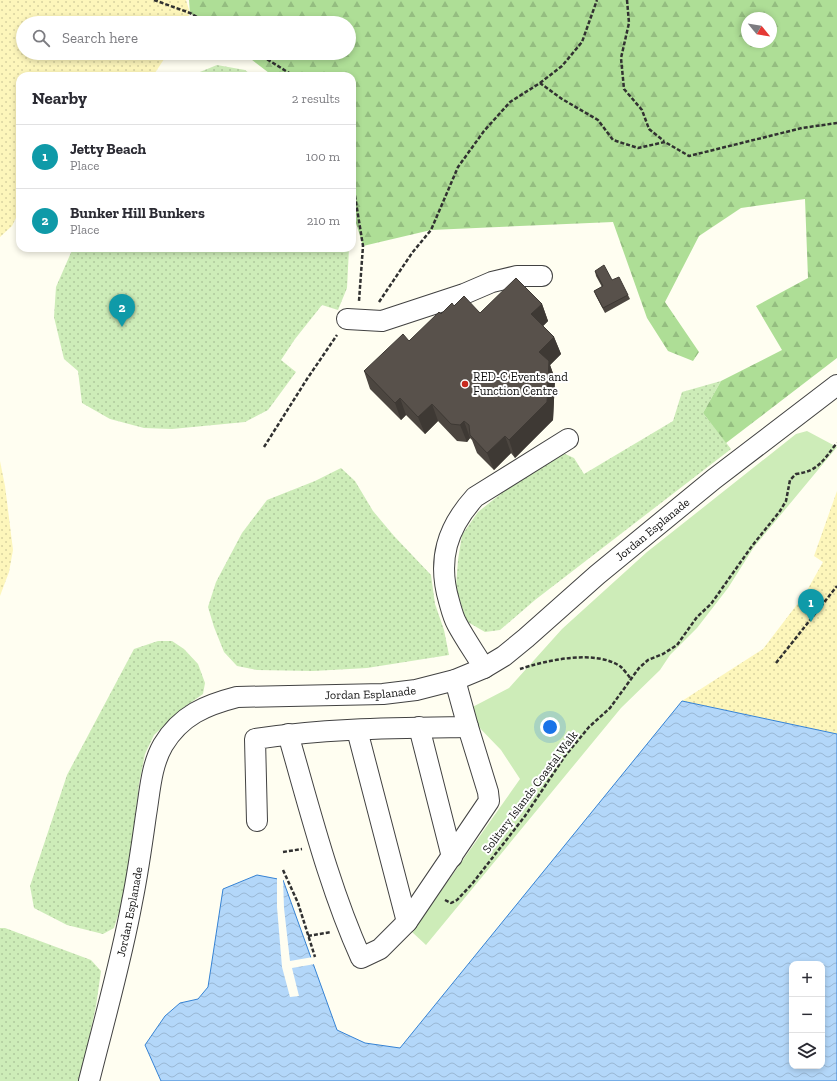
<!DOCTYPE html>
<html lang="en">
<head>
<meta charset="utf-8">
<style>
  body { margin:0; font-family:"Zilla Slab",serif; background:#f2f2f3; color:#2b2b33 }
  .controls { position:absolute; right:12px; bottom:12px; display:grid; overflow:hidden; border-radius:8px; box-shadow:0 2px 6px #0003 }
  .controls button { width:36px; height:36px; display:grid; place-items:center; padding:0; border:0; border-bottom:1px solid #e1e1e2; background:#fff; color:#2b2b33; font:20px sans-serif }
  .compass { position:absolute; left:741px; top:12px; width:36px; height:36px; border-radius:50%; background:#fff; box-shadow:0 2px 6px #0003; rotate:120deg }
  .you { position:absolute; left:550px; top:727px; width:14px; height:14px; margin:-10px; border:3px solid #fff; border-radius:50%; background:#1a73e8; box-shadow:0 0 0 6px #1a73e833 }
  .badge { display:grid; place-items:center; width:26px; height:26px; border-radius:50%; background:#0b8043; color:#fff; font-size:13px; font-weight:700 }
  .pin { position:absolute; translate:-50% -33px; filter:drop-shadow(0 1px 2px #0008) }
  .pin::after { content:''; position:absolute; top:21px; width:14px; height:12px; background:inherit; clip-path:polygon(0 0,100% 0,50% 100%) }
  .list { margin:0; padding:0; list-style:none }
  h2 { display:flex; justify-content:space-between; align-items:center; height:52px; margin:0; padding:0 16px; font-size:17px }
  h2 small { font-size:13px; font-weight:400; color:#7c7c81 }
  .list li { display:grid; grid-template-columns:26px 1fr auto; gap:12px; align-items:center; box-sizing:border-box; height:64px; padding:0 16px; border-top:1px solid #e1e1e2 }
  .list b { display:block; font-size:15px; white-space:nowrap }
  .list p { margin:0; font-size:13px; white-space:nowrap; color:#7c7c81 }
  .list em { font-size:13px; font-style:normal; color:#7c7c81 }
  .icon { flex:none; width:22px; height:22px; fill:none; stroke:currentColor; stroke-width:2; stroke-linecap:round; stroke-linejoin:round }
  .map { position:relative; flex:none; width:837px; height:1081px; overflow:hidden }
  .search { position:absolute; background:#fff; box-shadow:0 2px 6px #0003; left:16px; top:16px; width:340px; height:44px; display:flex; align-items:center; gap:10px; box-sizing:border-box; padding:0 14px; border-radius:22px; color:#7c7c81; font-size:15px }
  .panel { position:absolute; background:#fff; box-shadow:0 2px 6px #0003; left:16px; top:72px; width:340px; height:180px; border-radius:12px }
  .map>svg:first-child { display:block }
  .grass { fill:url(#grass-dots) }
  .forest { fill:url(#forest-firs); fill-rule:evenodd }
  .sand { fill:url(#sand-dots) }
  .park { fill:#cdecb8 }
  .water { fill:url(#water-waves); stroke:#3683d4; fill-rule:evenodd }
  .pier { fill:#fffef1 }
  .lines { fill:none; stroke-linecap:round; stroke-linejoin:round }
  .minor-casing { stroke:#424242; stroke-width:22 }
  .path { stroke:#313131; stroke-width:2.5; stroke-dasharray:4 2; stroke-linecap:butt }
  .minor { stroke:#fff; stroke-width:20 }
  .wall { fill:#4c4640 }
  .shaded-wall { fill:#3e3934 }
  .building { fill:#58514b; stroke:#3e3934 }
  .poi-dot { fill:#c72a1f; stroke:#fff; stroke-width:1.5 }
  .labels { text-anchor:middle; stroke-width:4; stroke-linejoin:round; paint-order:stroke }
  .poi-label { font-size:12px; fill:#0f0f0f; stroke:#fff; text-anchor:start }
  .street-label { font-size:12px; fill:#0f0f0f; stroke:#fff }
</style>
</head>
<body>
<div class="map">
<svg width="837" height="1081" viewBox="0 0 837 1081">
  <defs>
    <pattern id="grass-dots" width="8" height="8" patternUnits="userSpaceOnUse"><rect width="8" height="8" fill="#cdecb8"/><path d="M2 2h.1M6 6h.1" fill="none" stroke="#afc99d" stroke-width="1.8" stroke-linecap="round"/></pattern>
    <pattern id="forest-firs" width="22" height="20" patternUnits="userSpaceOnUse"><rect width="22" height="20" fill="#aede96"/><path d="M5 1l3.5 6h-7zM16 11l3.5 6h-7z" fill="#94bd80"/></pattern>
    <pattern id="sand-dots" width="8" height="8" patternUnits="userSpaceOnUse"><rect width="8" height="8" fill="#fdf6bb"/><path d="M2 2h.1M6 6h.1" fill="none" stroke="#d8d2a0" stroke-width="1.8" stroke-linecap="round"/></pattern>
    <pattern id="water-waves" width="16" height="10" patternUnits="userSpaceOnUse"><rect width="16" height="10" fill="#b3d7f9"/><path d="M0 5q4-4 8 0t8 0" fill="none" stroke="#99b7d4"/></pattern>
  </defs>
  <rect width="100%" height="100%" fill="#fffef1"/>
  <path class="grass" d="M217,65l28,5 8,6h-63z
    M73,248h276l-2,40 -9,22 -16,-5 -27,34 -14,21 15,12 -28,38 -23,12 -73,7 -28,-1 -34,-9 -28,-16 -4,-32 -14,-12 -10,-42 2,-30z
    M721,381l-18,32 28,36 -196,151 -35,30 -15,2 -19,-11 -10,-34 2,-27 4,-25 16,-23 45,-36 40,-23 11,5 10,16 89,-53 9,-29z
    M341,468l14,13 18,30 21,25 37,39 4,29 9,26 5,25 -82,13 -54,3 -56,-1 -20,-4 -13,-14 -10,-25 -6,-20 8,-25 26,-49 25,-33 48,-19z
    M158,641h14l12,8 14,15 7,19 -2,11 -20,14 -29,27 -9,19 -6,30 -8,70 -9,49 -8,25 -11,6 -36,-9 -33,-17 -4,-22 37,-111 67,-126z
    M0,928h5l86,32 10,11 -5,35 -16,75h-80z"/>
  <path class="forest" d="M189,0h648v358l-111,85 -23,-30 18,-32 61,-31 -26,-44 52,-28 -3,-79 -64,9 -42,28 -34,66 34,50 -6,9 -25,-10 -21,-33 -34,-96 -182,8 -68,16 -11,-36v-134h-79l-30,-23h106v-30h-146l-13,-10zM747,18h24v24h-24z"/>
  <path class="sand" d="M0,0h186l4,13 -5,10h-162v30h145l-15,23h-133v134l-8,16 -12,11z
    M0,461l5,25 8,64 -4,22 -9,24z
    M837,491v243l-155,-33 81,-52 42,-55 18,-32 -9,-6z"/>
  <path class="park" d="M807,431l30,16 -83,100 -26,41 -31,40 -27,27 -10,15 -39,38 -195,237 -14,-13 108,-153 -19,-29 -29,-30 -11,-7 48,-25 53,-59 85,-77 149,-118z"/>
  <path class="water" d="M682,701l155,33v347h-676l-16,-36 20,-29 15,-13 18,-4 10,-12 15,-98 34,-14 26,5 54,150 28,13 35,5zM792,964h30v102h-30z"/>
  <path class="pier" d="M277,877l6,1 1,30 6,53 23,-4 2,7 -23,4 7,28 -9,1 -8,-30 -5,-60z"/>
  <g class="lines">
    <defs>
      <g id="minor">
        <path d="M347,319l35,2 82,-27 28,-12 25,-6h25"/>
        <path d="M484,668c-9,-15 -19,-29 -27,-44 -4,-7 -6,-16 -8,-23 -12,-41 -2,-73 26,-104l93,-58"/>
        <path d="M419,727l33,130"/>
        <path d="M357,730l50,192"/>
        <path d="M288,734c22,76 41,153 73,224l19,-9 27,-27 82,-121 -1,-9 -20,-65 -13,-47"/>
        <path d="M257,821l-2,-82c70,-11 142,-11 213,-12"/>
        <path id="s1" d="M89,1081c15,-60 32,-119 43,-179 6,-29 10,-58 14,-87 4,-24 5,-49 17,-70 18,-30 43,-40 74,-48l146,-3 33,-4 39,-10 29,-12 20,-12 22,-18 71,-63 117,-96 123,-94"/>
      </g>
    </defs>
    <use href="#minor" class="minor-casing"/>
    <path class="path" d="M154,0l36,13 17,10
      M627,0l2,23 -8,35 3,31 18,21 7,19 15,12
      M257,53l37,23
      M540,83l22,-17 20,-24 15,-42
      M352,184l3,12 8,50 -4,55
      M379,302l33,-49 19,-23 27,-63 26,-36 26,-29 30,-19 22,16 36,21 15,20 25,8 27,-6 24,14 113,-28 35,-5
      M264,447l43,-68 30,-44
      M776,663l61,-77
      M520,669c27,-9 77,-20 101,-2 3,3 7,8 10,12
      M283,852l19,-3
      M283,870l15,33 17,54
      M445,900l6,3 6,-3 15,-16 53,-68 40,-60 24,-29 21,-19 29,-40 9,-8 15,-6 14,-9 20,-28 14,-13 41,-58 28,-35 6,-10 4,-21 6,-6c23,-3 27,-14 41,-31
      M308,936l23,-4"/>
    <use href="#minor" class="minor"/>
  </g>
  <path class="wall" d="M595,271l17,9 16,15 2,4 -25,14 -9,-17 -2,-5 8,-4 -6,-11z
    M542,304l6,17 -5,5 11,11 7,17 -11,11 5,14 -2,41 -38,38 -4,-5 -17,17 -17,-17 -5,-13 -2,-2 -3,4 -10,-1 -19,-20 -13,13 -19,-19 -5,5 -31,-31 -6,-18 45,-30 32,-27 13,-8 26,7z"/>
  <path class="shaded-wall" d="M542,304l6,17 -10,10 -7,-17z
    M554,337l7,17 -11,11 5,14 -2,41 -38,38 -6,-18 30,-88z
    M400,398l6,17 -5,5 -6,-17z
    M432,404l6,17 -13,13 -7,-17z
    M464,421l6,17 -3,4 -7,-17z
    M505,436l6,17 -17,17 -7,-17z"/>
  <path class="building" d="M604,265l8,15 7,-3 9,18 -25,13 -9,-17 9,-5 -8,-15z
    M516,278l26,26 -11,10 23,23 -15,15 10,9 -2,41 -38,38 -4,-4 -18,17 -17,-18 -1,-10 -5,-4 -4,4 -9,-1 -19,-20 -14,13 -18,-19 -5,5 -31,-32 39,-37 6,7 30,-29 2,2 11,-11 2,3 10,-10 16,17z"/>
  <circle class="poi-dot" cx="465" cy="384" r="4"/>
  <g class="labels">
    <g class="poi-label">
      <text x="473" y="381">RED-C Events and<tspan x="473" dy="14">Function Centre</tspan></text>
    </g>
    <g class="street-label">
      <text dy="4" stroke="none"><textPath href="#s1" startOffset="905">Jordan Esplanade</textPath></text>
      <text dy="4" stroke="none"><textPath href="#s1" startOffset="569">Jordan Esplanade</textPath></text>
      <text transform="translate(530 792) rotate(-53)" y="4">Solitary Islands Coastal Walk</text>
      <text dy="4" stroke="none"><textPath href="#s1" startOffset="174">Jordan Esplanade</textPath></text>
    </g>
  </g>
</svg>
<div class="controls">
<button>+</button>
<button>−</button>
<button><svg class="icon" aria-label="layers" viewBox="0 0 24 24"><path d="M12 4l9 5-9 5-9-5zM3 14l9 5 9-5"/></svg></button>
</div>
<svg class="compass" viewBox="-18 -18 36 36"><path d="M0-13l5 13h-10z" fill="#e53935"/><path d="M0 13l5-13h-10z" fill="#7c7c81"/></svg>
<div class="you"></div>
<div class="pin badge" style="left:811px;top:622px;background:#0f9aa8">1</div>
<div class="pin badge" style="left:122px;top:327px;background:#0f9aa8">2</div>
<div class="search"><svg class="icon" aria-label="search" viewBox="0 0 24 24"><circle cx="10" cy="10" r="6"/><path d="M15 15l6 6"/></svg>Search here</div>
<section class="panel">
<h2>Nearby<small>2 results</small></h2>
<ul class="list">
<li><span class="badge" style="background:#0f9aa8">1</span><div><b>Jetty Beach</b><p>Place</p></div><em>100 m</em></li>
<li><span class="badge" style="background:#0f9aa8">2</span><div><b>Bunker Hill Bunkers</b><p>Place</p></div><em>210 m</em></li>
</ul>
</section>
</div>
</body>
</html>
